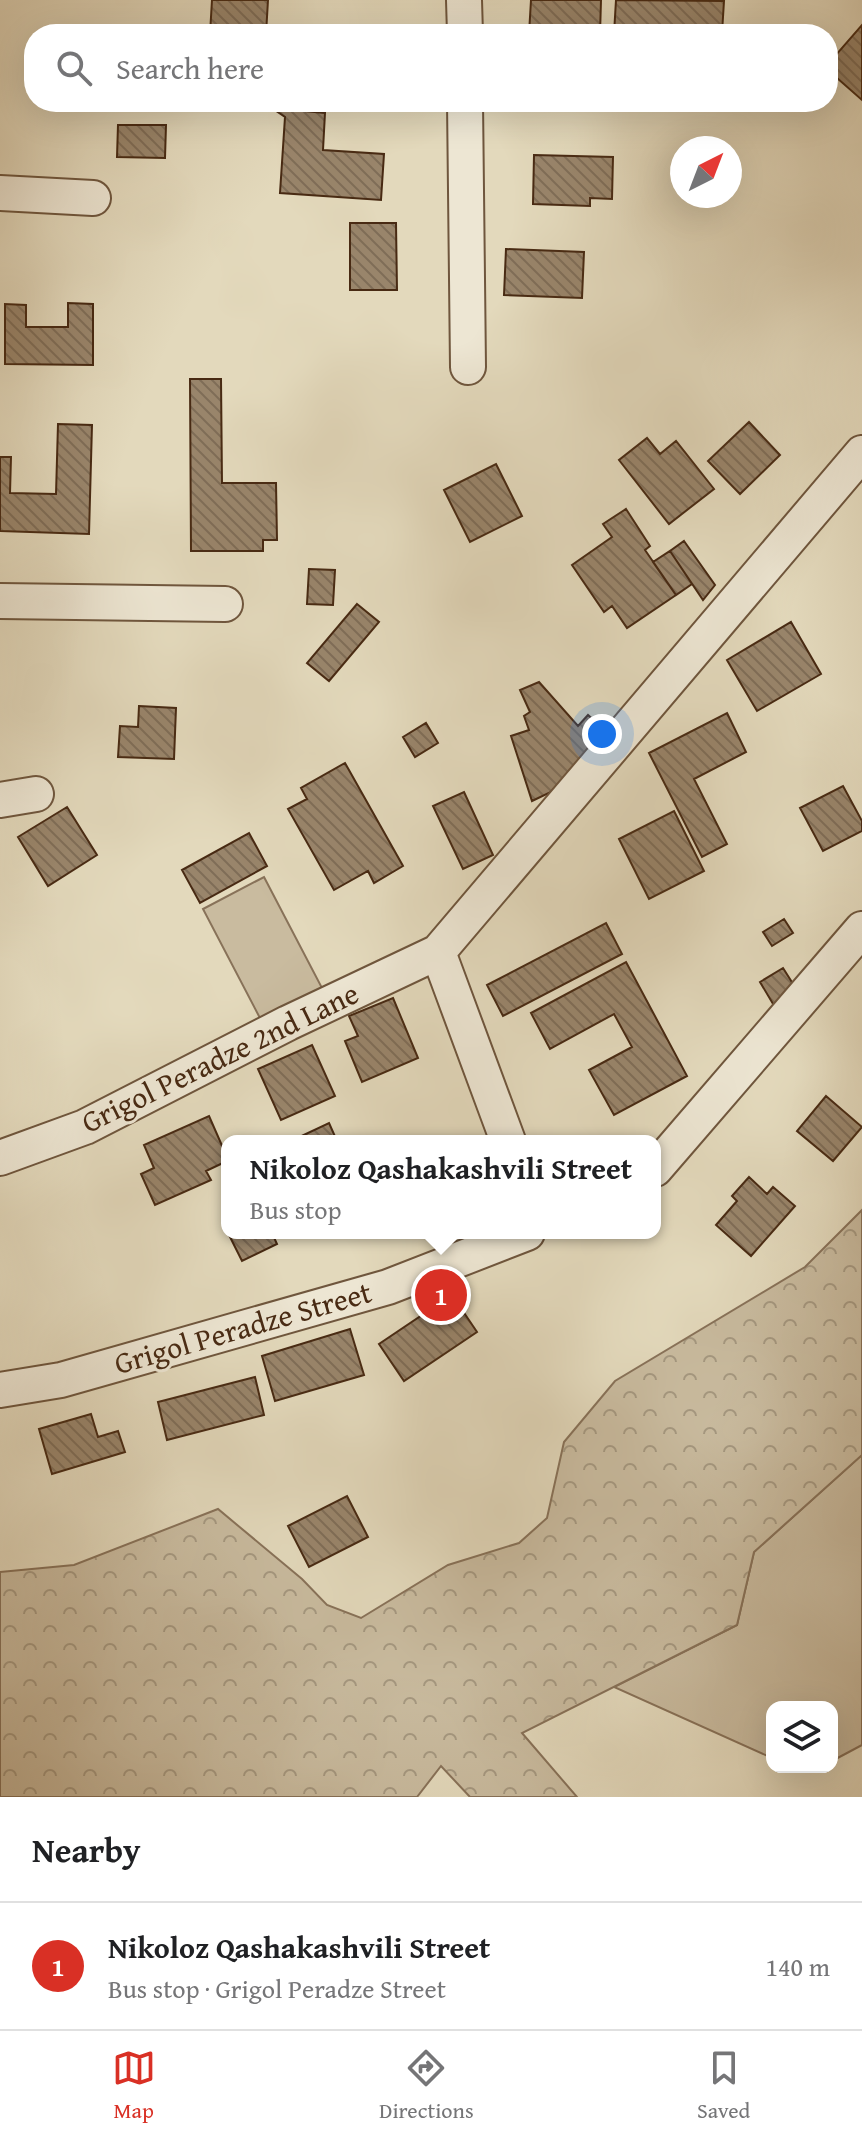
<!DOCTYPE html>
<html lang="en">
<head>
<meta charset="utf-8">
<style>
  body { margin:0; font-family:"Gentium Book Plus",serif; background:#f2f2f2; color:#202124 }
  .controls { position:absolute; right:24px; bottom:24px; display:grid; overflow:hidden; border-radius:16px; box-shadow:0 8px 32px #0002 }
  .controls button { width:72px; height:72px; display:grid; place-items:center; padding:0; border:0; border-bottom:2px solid #e0e0e0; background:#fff; color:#202124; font:40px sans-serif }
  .compass { position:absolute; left:670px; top:136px; width:72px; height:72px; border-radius:50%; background:#fff; box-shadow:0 8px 32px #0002; rotate:42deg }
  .you { position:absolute; left:602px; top:734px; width:28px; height:28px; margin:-20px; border:6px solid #fff; border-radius:50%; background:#1a73e8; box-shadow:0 0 0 12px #1a73e833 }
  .badge { display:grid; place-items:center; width:52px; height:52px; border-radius:50%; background:#d93025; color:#fff; font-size:26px; font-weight:700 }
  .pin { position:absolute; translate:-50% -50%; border:4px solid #fff; box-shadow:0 2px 8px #0006 }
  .popup { position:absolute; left:221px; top:1135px; width:440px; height:104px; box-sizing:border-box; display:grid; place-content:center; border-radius:16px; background:#fff; filter:drop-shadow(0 2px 6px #0005); font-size:26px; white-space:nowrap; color:#757577 }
  .popup b { font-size:30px; color:#202124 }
  .popup::after { content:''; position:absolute; left:50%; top:100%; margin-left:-16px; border:16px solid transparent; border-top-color:#fff }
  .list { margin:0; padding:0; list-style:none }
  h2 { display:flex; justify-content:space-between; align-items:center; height:104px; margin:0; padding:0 32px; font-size:34px }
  h2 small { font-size:26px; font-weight:400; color:#757577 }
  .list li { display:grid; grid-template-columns:52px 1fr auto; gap:24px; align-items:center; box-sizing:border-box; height:128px; padding:0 32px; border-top:2px solid #e0e0e0 }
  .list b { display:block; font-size:30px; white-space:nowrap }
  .list p { margin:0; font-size:26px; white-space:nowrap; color:#757577 }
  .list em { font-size:26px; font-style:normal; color:#757577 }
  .icon { flex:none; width:44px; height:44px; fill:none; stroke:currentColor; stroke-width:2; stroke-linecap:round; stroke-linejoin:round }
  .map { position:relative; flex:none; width:862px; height:1797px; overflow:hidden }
  .search { position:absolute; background:#fff; box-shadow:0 8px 32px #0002; left:24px; right:24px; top:24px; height:88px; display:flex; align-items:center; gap:20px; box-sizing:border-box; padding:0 28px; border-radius:32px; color:#757577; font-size:30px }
  .sheet { height:232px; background:#fff }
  nav { display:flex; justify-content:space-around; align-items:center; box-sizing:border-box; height:112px; border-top:2px solid #e0e0e0; background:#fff; font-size:22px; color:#757577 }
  nav a { display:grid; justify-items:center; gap:4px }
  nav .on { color:#d93025 }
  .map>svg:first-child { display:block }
  .grass { fill:#c9bb9f; stroke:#887259; stroke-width:2 }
  .forest { fill:url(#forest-crowns); stroke:#887259; stroke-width:2 }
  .building { fill:url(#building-back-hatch); stroke:#482a13; stroke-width:2 }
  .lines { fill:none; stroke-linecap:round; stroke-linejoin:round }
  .minor-casing { stroke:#6f563d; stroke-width:38 }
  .minor { stroke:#ede6d3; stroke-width:34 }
  .labels { text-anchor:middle; stroke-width:6; stroke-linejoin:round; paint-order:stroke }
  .street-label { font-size:30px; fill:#482a13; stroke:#ede6d3 }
</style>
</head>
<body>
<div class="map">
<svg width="862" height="1797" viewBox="0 0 862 1797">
  <defs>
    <pattern id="forest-crowns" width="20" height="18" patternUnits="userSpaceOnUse" patternTransform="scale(2)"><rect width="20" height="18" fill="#c9bb9f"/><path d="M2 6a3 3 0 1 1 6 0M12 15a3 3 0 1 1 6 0" fill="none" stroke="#a59880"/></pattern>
    <pattern id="building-back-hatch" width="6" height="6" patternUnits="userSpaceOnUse" patternTransform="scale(2)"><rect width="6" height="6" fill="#99856b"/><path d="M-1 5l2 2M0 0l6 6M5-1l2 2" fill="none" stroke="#7f6d57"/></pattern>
  </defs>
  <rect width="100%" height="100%" fill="#e3d9bc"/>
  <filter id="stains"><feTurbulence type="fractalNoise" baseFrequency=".0025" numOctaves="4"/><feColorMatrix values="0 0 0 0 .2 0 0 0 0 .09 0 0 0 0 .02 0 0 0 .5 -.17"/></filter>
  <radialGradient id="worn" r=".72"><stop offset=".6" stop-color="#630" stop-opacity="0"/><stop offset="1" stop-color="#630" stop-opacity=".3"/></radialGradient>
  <path class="grass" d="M264,877l58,111 -61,32 -58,-111z
    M862,1455v290l-30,16v-54h-60v51l-158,-71 123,-62 17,-73z"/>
  <path class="forest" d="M862,1210v245l-108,97 -17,73 -215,108 55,64h-107l-29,-31 -24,31h-417v-225l74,-7 144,-56 84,70 25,26 34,13 87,-53 71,-22 28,-25 17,-76 51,-61 190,-114z"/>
  <path class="building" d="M212,0h56l-2,34h-56z
    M531,0h70l-1,34h-71z
    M616,0l108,1 -2,32 -57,-4v5h-51z
    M862,25v75l-34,-30v-6z
    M263,102h43l-1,9 20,2 -2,37 61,4 -3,46 -101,-7 5,-76z
    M118,125h48l-1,33 -48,-1z
    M534,155l79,2 -1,42 -22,-1v8l-57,-2z
    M350,223h46l1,67h-47z
    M506,249l78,3 -2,46 -78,-3z
    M68,303l25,1v61l-88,-1v-60l21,1v22h42z
    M190,379h31l1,104h54l1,57h-14v11h-72z
    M749,422l31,33 -40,39 -32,-33z
    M58,424l34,1 -3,109 -89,-3v-74h11l-1,36 46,1z
    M647,438l13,16 16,-13 38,48 -45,35 -50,-64z
    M496,464l26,52 -52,26 -26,-52z
    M626,509l24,37 -5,4 31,45 -49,33 -15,-22 -8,6 -32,-47 40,-28 -9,-13z
    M684,541l31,44 -12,15 -33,-49z
    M670,551l22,33 -16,11 -23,-33z
    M309,569l26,1 -2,35 -26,-1z
    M357,604l22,18 -50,59 -22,-18z
    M791,622l30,52 -64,37 -30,-51z
    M539,682l39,44 10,-11 18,16 -55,61 -19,9 -21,-65 18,-6 -5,-14 6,-4 -10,-22z
    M139,706l37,2 -2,51 -56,-2 2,-31 18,1z
    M727,713l19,39 -52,27 33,65 -25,13 -53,-104z
    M426,723l12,20 -23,14 -12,-20z
    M345,763l58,103 -29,17 -6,-12 -34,19 -46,-81 19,-10 -6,-11z
    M843,786l19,35v10l-39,20 -23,-43z
    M464,792l29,63 -30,14 -30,-63z
    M67,807l30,48 -49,31 -30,-49z
    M674,811l30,60 -55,28 -30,-60z
    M249,833l18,33 -67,37 -18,-33z
    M784,919l9,14 -21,13 -9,-14z
    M606,923l16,31 -119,62 -16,-31z
    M626,962l61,114 -73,39 -25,-45 43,-23 -18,-33 -64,35 -19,-36z
    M783,968l17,27 -24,14 -16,-27z
    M393,998l25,60 -56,24 -17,-41 13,-5 -9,-20z
    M312,1045l23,51 -54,24 -23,-51z
    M826,1096l36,31 -29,34 -36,-30z
    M209,1116l18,41v4l-21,10 5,9 -56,25 -14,-31 13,-6 -10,-23z
    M329,1123l8,18h-46z
    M749,1177l18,17 6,-7 22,19 -44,50 -35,-31 21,-24 -5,-5z
    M228,1233h44l5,11 -35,17z
    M452,1295l25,37 -73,49 -25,-37z
    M350,1329l14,46 -89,26 -13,-45z
    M255,1377l9,38 -97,25 -9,-38z
    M91,1414l7,23 20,-6 7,21 -73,22 -13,-45z
    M347,1496l21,41 -59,30 -21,-41z"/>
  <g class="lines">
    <defs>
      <path id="minor" d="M464,0l1,34
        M465,102l3,265
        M0,193l93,5
        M0,601l225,3
        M0,800l36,-6
        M508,1141l-70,-189 424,-499
        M0,1158l85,-31 203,-104 150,-71
        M655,1169l207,-240
        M0,1390l61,-10 327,-93 139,-54"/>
    </defs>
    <use href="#minor" class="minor-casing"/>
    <use href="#minor" class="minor"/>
  </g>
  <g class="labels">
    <g class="street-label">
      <text transform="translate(220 1058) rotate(-26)" y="10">Grigol Peradze 2nd Lane</text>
      <text transform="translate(243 1328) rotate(-16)" y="10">Grigol Peradze Street</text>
    </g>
  </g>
  <rect width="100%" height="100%" filter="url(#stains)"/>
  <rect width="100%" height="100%" fill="url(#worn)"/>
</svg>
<div class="controls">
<button><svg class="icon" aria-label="layers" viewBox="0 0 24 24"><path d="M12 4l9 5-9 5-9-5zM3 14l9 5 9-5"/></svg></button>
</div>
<svg class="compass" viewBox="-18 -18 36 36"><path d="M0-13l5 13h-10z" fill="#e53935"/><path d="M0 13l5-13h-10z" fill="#757577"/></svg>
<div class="you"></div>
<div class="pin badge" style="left:441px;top:1295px">1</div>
<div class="popup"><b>Nikoloz Qashakashvili Street</b>Bus stop</div>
<div class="search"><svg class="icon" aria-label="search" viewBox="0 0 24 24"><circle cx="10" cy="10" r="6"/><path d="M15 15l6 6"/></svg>Search here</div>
</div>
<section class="sheet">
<h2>Nearby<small></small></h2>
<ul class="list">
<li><span class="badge">1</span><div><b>Nikoloz Qashakashvili Street</b><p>Bus stop · Grigol Peradze Street</p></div><em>140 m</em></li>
</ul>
</section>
<nav>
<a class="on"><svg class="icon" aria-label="map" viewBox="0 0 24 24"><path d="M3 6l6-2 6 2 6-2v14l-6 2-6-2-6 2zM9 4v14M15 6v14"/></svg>Map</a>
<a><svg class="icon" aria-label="directions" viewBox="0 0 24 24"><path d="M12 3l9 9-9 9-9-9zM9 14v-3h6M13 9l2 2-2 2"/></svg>Directions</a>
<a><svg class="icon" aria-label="saved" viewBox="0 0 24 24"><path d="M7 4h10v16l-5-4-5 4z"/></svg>Saved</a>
</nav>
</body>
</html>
